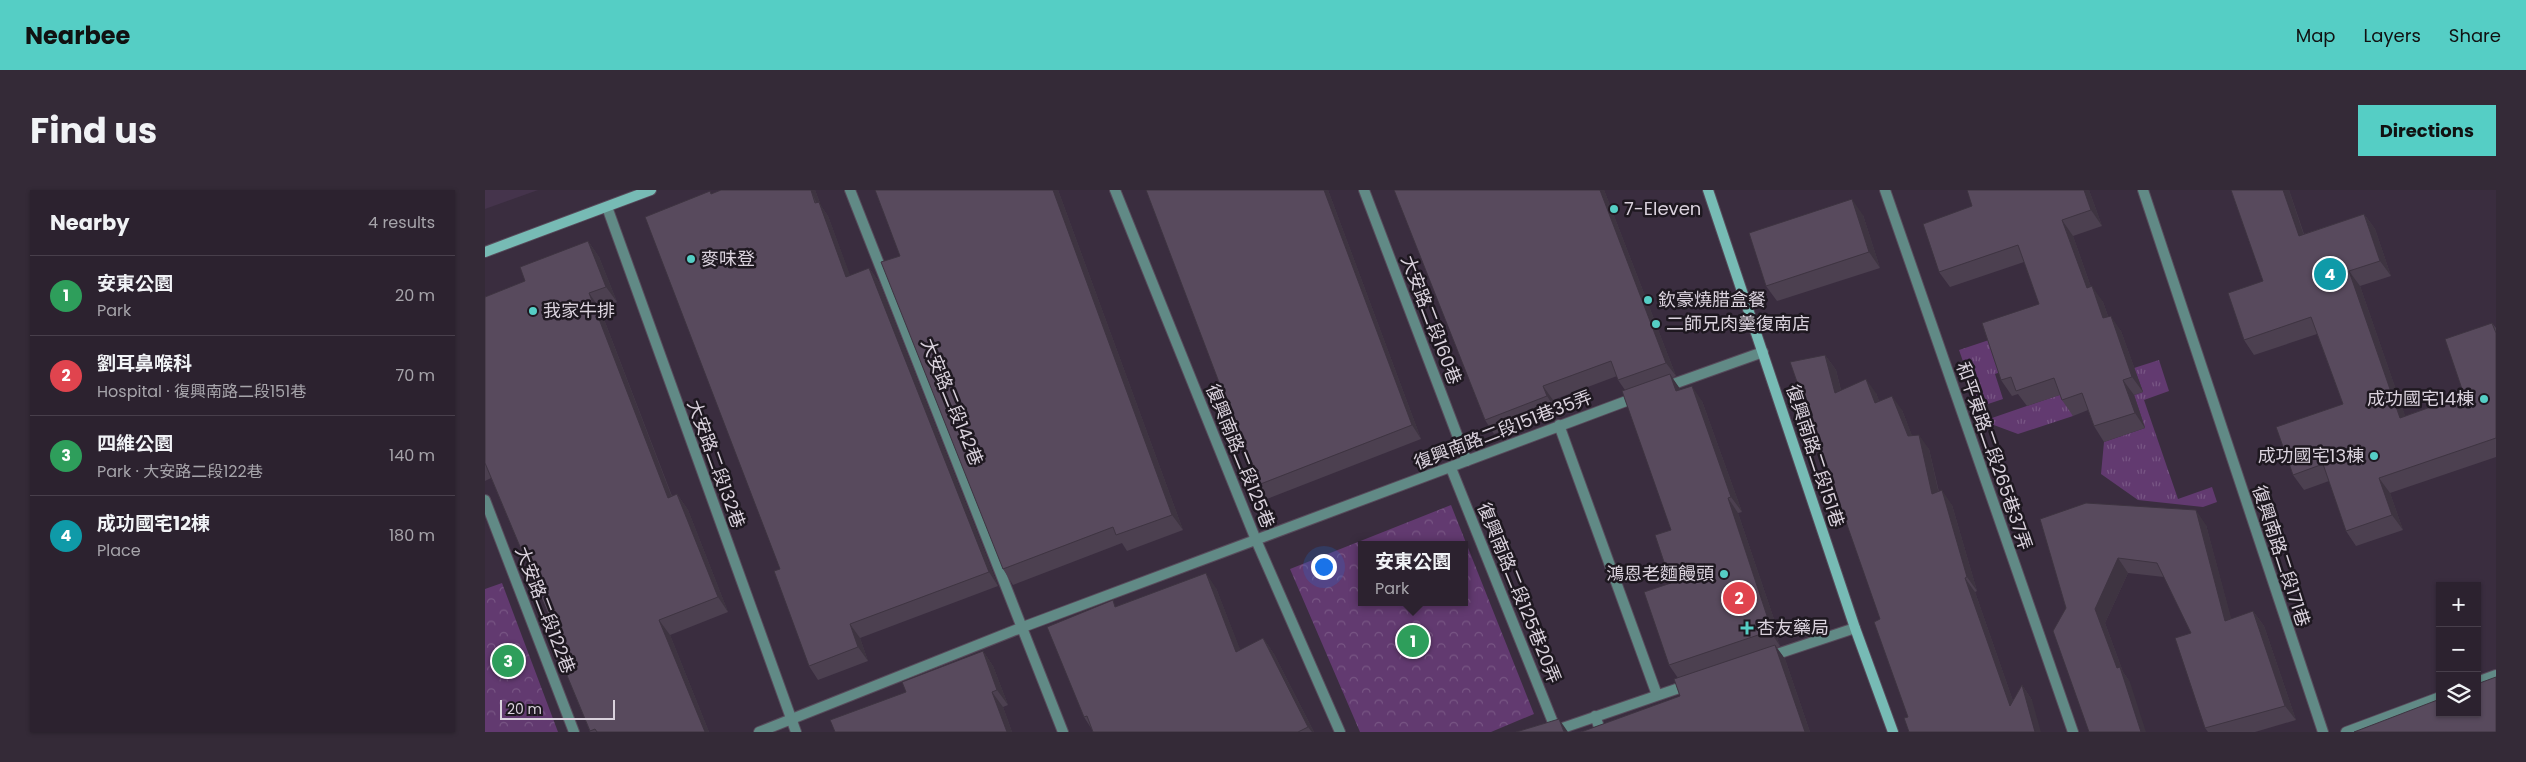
<!DOCTYPE html>
<html lang="en">
<head>
<meta charset="utf-8">
<style>
  body { margin:0; font-family:Poppins,"Noto Sans TC",sans-serif; background:#342a37; color:#f1f3f6 }
  .controls { position:absolute; right:15px; bottom:15px; display:grid; overflow:hidden; border-radius:0px; box-shadow:0 1px 4px #0004 }
  .controls button { width:45px; height:45px; display:grid; place-items:center; padding:0; border:0; border-bottom:1px solid #483f4b; background:#2c222f; color:#f1f3f6; font:25px sans-serif }
  .scale { position:absolute; left:15px; bottom:12px; width:115px; box-sizing:border-box; padding-left:5px; border:2px solid #dad2dd; border-top:0; font-size:14px; line-height:18px; white-space:nowrap; color:#dad2dd; -webkit-text-stroke:4px #1e1820; paint-order:stroke }
  .you { position:absolute; left:838px; top:376px; width:18px; height:18px; margin:-12px; border:4px solid #fff; border-radius:50%; background:#1a73e8; box-shadow:0 0 0 8px #1a73e833 }
  .badge { display:grid; place-items:center; width:32px; height:32px; border-radius:50%; background:#55cec5; color:#fff; font-size:16px; font-weight:700 }
  .pin { position:absolute; translate:-50% -50%; border:2px solid #fff; box-shadow:0 1px 5px #0006 }
  .popup { position:absolute; left:873px; top:351px; width:110px; height:65px; box-sizing:border-box; display:grid; place-content:center; border-radius:0px; background:#2c222f; filter:drop-shadow(0 1px 4px #0005); font-size:16px; white-space:nowrap; color:#a6a4aa }
  .popup b { font-size:19px; color:#f1f3f6 }
  .popup::after { content:''; position:absolute; left:50%; top:100%; margin-left:-10px; border:10px solid transparent; border-top-color:#2c222f }
  .list { margin:0; padding:0; list-style:none }
  h2 { display:flex; justify-content:space-between; align-items:center; height:65px; margin:0; padding:0 20px; font-size:21px }
  h2 small { font-size:16px; font-weight:400; color:#a6a4aa }
  .list li { display:grid; grid-template-columns:32px 1fr auto; gap:15px; align-items:center; box-sizing:border-box; height:80px; padding:0 20px; border-top:1px solid #483f4b }
  .list b { display:block; font-size:19px; white-space:nowrap }
  .list p { margin:0; font-size:16px; white-space:nowrap; color:#a6a4aa }
  .list em { font-size:16px; font-style:normal; color:#a6a4aa }
  .icon { flex:none; width:28px; height:28px; fill:none; stroke:currentColor; stroke-width:2; stroke-linecap:round; stroke-linejoin:round }
  .map { position:relative; flex:none; width:2011px; height:542px; overflow:hidden; border-radius:0px }
  header { display:flex; align-items:center; gap:30px; box-sizing:border-box; height:70px; padding:0 25px; background:#55cec5; color:#111 }
  header strong { font-size:24px }
  nav { display:flex; gap:28px; margin-inline-start:auto; font-size:18px }
  .intro { display:flex; align-items:center; justify-content:space-between; box-sizing:border-box; height:120px; padding:0 30px }
  h1 { margin:0; font-size:35px }
  .button { padding:12px 22px; border-radius:0px; background:#55cec5; color:#111; font-size:18px; font-weight:700 }
  main { display:flex; gap:30px; padding:0 30px }
  aside { flex:1; background:#2c222f; border-radius:0px; box-shadow:0 1px 4px #0004 }
  .map>svg:first-child { display:block }
  .built { fill:#45344c }
  .grass { fill:url(#grass-tufts) }
  .forest { fill:url(#forest-crowns); fill-rule:evenodd }
  .lines { fill:none; stroke-linecap:round; stroke-linejoin:round }
  .lane-casing { stroke:#574b5b; stroke-width:12 }
  .street-casing { stroke:#574b5b; stroke-width:12 }
  .secondary-casing { stroke:#574b5b; stroke-width:12 }
  .lane { stroke:#618a86; stroke-width:10 }
  .street { stroke:#618a86; stroke-width:10 }
  .secondary { stroke:#77bbb5; stroke-width:10 }
  .wall { fill:#4c4050 }
  .shaded-wall { fill:#3e3441 }
  .building { fill:#584a5d; stroke:#3e3441 }
  .poi-dot { fill:#55cec5; stroke:#1e1820; stroke-width:2 }
  .labels { text-anchor:middle; stroke-width:5; stroke-linejoin:round; paint-order:stroke }
  .poi-label { font-size:18px; fill:#dad2dd; stroke:#1e1820; text-anchor:start }
  .street-label { font-size:18px; fill:#dad2dd; stroke:#1e1820 }
</style>
</head>
<body>
<header>
<strong>Nearbee</strong>
<nav><a>Map</a><a>Layers</a><a>Share</a></nav>
</header>
<div class="intro"><h1>Find us</h1><a class="button">Directions</a></div>
<main>
<aside>
<h2>Nearby<small>4 results</small></h2>
<ul class="list">
<li><span class="badge" style="background:#2e9e5b">1</span><div><b>安東公園</b><p>Park</p></div><em>20 m</em></li>
<li><span class="badge" style="background:#e0444e">2</span><div><b>劉耳鼻喉科</b><p>Hospital · 復興南路二段151巷</p></div><em>70 m</em></li>
<li><span class="badge" style="background:#2e9e5b">3</span><div><b>四維公園</b><p>Park · 大安路二段122巷</p></div><em>140 m</em></li>
<li><span class="badge" style="background:#0f9aa8">4</span><div><b>成功國宅12棟</b><p>Place</p></div><em>180 m</em></li>
</ul>
</aside>
<div class="map">
<svg width="2011" height="542" viewBox="0 0 2011 542">
  <defs>
    <pattern id="grass-tufts" width="24" height="20" patternUnits="userSpaceOnUse" patternTransform="scale(1.25)"><rect width="24" height="20" fill="#623a70"/><path d="M3 7l-1-3M5 7V3M7 7l1-3M15 17l-1-3M17 17v-4M19 17l1-3" fill="none" stroke="#785684"/></pattern>
    <pattern id="forest-crowns" width="20" height="18" patternUnits="userSpaceOnUse" patternTransform="scale(1.25)"><rect width="20" height="18" fill="#623a70"/><path d="M2 6a3 3 0 1 1 6 0M12 15a3 3 0 1 1 6 0" fill="none" stroke="#785684"/></pattern>
  </defs>
  <rect width="100%" height="100%" fill="#3a2d3f"/>
  <path class="built" d="M0,0h53l-53,19z"/>
  <path class="grass" d="M1507,149l11,32 -8,3 8,25 -24,8 -20,-57z
    M1674,170l10,31 -25,9 34,99 34,-12 5,15 -14,5 -65,-7 -37,-26 3,-32 41,-14 -11,-33 9,-3 -9,-24z
    M1580,203l8,23 -55,18 -27,-10 -2,-5z"/>
  <path class="forest" d="M966,315l83,209 -43,18h-131l-70,-163zM877,355h102v57h-102z
    M17,393l56,149h-73v-143z"/>
  <g class="lines">
    <defs>
      <path id="lane" d="M365,0l213,542
        M630,0l141,350 84,192
        M879,0l103,271
        M1400,0l188,542
        M1658,0l180,542
        M122,17l189,525
        M1180,197l98,-35
        M1074,235l98,270
        M966,278l105,262
        M1283,467l87,-29
        M1992,492l19,-7
        M1110,526l6,16
        M274,542l264,-105 614,-230
        M1066,542l137,-47
        M1861,542l94,-35"/>
      <path id="street" d="M0,310l89,232"/>
      <path id="secondary" d="M1223,0l147,438 38,104
        M0,62l166,-62"/>
    </defs>
    <use href="#lane" class="lane-casing"/>
    <use href="#street" class="street-casing"/>
    <use href="#secondary" class="secondary-casing"/>
    <use href="#lane" class="lane"/>
    <use href="#street" class="street"/>
    <use href="#secondary" class="secondary"/>
  </g>
  <path class="wall" d="M236,0h94l6,16 7,10 22,60 19,-8 10,14 119,304 -138,52 8,23 -50,19 -9,-14 -29,-97 -68,-375z
    M390,0h183l125,340 -56,21 -5,-8 -109,42 -10,-16 -103,-313z
    M661,0h182l93,249 -154,60 -9,-14z
    M909,0h210l72,186 -4,2 9,12 21,11 40,111 -4,1 42,124 -3,1 3,8 -3,2 8,11 25,73h-229l99,-36 -2,-18 -9,-13 2,-135 -46,-140 -7,-10 -1,-4 -64,24 3,10 -62,24 -9,-14z
    M1604,0l13,36 -29,10 18,51 12,15 5,14 13,15 22,61 -9,3 11,33 -41,14 -10,-16 -6,-16 -15,6 -11,-16 -2,-5 -33,11 -9,-12 -6,2 -11,-16 38,-76 -15,-42 -74,25 -11,-15z
    M1746,0h58l15,44 60,-20 11,15 16,47 -31,10 45,130 59,-21 28,-72 4,5v129l-106,36 13,37 -47,16 -10,-15 -17,-50 -25,9 -11,-15 50,-71 -26,-70 -63,21 -10,-15 19,-59z
    M1378,25l17,53 -103,33 -11,-15z
    M103,51l11,16 18,45 -17,7 72,187 5,-2 11,16 40,102 -58,23 39,97h-119l-29,-71 6,-2 -76,-181 -6,3v-184l40,-16z
    M1340,165l11,15 5,20 35,3 3,8 23,9 10,26 17,13 10,43 13,13 25,86 -2,1 38,109 9,-16 10,15 -124,17 -28,-98z
    M1555,329l166,6 25,94 22,-8 11,15 32,94 -41,12h-47l-3,-4 -14,-95 -27,-56 -36,-4 -23,50 18,49 7,10 -64,-74z
    M731,398l24,62 23,-12 11,16 40,78h-221l-2,-4 -7,-11 33,-110z
    M498,461l10,15 15,39 -5,2 9,25h-177l71,-40z"/>
  <path class="shaded-wall" d="M326,0h4l6,16 7,10 28,75 -10,-14z
    M568,0h5l125,340 -11,-15z
    M839,0h4l93,249 -9,-14z
    M1115,0h4l72,186 -10,-13z
    M1599,0h5l13,36 -11,-16z
    M1798,0h6l20,61 -10,-15z
    M1367,9l11,16 17,53 -11,-16z
    M1879,24l11,15 16,47 -11,-15z
    M1577,30l11,16 24,68 -10,-16z
    M103,51l11,16 18,45 -11,-15z
    M384,78l10,14 119,304 -9,-14z
    M1864,81l11,15 51,147 -11,-15z
    M1607,96l11,16 11,31 -11,-15z
    M104,103l11,16 78,204 -10,-15z
    M1626,126l10,15 22,61 -11,-15z
    M1340,165l11,15 9,37 -10,-14z
    M1185,184l10,15 7,18 -11,-16z
    M1381,189l10,14 9,24 -10,-14z
    M1638,190l11,15 11,33 -10,-15z
    M1058,196l10,14 3,10 -9,-14z
    M1207,196l10,15 40,111 -11,-15z
    M1407,206l10,14 16,41 -10,-15z
    M1434,245l10,14 13,59 -10,-14z
    M1894,288l11,15 13,37 -11,-15z
    M1457,300l10,15 25,86 -10,-14z
    M192,304l11,16 40,102 -10,-15z
    M1243,308l10,15 42,124 -11,-15z
    M1711,320l10,15 30,111 -11,-15z
    M1633,368l10,15 -23,50 18,49 7,10 16,50h-5l-46,-123z
    M721,383l10,15 31,79 -11,-15z
    M1480,388l10,14 45,129 -10,-15z
    M1768,421l11,15 32,94 -11,-14z
    M174,430l11,15 39,97h-4z
    M1282,432l10,16 3,8 -10,-15z
    M365,434l10,14 8,23 -10,-14z
    M778,448l11,16 40,78h-2l-4,-5z
    M1290,455l10,14 25,73h-5z
    M498,461l10,15 15,39 -11,-15z
    M1537,495l10,15 9,32h-6z
    M507,502l11,15 9,25h-5z
    M1074,529l9,13h-4z"/>
  <path class="building" d="M236,0h90l4,13 4,-1 27,75 23,-9 120,304 -139,52 8,23 -49,19 -35,-95 6,-2 -135,-352 65,-26 1,3z
    M390,0h178l119,325 -56,20 -3,-8 -110,42 -122,-307 19,-6z
    M661,0h178l88,235 -154,60z
    M909,0h206l66,173 -48,17 -7,-19 -68,25 4,10 -62,24z
    M1482,0h117l7,20 -29,10 25,68 5,-2 11,32 8,-2 21,61 -9,3 12,33 -41,13 -12,-33 -20,7 -8,-22 -38,13 -5,-14 -10,3 -19,-57 57,-19 -21,-59 -79,27 -16,-48 49,-18z
    M1746,0h52l16,46 65,-22 16,47 -31,10 51,147 64,-23 -19,-56 47,-16 4,10v105l-117,40 13,37 -46,16 -23,-67 -30,11 -17,-48 67,-23 -32,-87 -67,23 -16,-47 35,-12z
    M1367,9l17,53 -103,34 -17,-53z
    M103,51l18,46 -17,6 79,205 9,-4 41,103 -59,23 46,112h-108l-2,-3 -5,2 -29,-70 6,-2 -82,-196v-166l40,-16 -5,-14z
    M1340,165l10,38 31,-14 9,24 17,-7 16,40 11,-1 13,59 10,-4 25,87 -2,1 45,128 12,-21 13,47h-126l-5,-14 4,-1 -34,-95 6,-3 -90,-257z
    M1185,184l6,17 16,-5 39,111 -3,1 41,124h-2l3,9 -101,34 -25,-73 27,-9 -16,-48 16,-5 -49,-139z
    M1601,313l110,7 29,111 28,-10 32,95 -80,22 -30,-90 16,-5 -34,-70 -39,-5 -23,51 22,59 3,-1 21,65h-52l-36,-101 13,-23 -26,-89z
    M721,383l30,79 27,-14 45,89 -10,5h-205l-6,-16 -3,1 -37,-90 66,-27 2,7z
    M1290,455l30,87h-224l99,-36 -6,-17z
    M498,461l14,39 -5,2 15,40h-172l-5,-12 76,-28 -4,-10z
    M2011,487v55h-142l86,-33v14h37v-29z
    M1074,529l5,13h-48z"/>
  <g class="poi-dot">
    <circle cx="1129" cy="19" r="5"/>
    <circle cx="206" cy="69" r="5"/>
    <circle cx="1163" cy="110" r="5"/>
    <circle cx="48" cy="121" r="5"/>
    <circle cx="1171" cy="134" r="5"/>
    <circle cx="1999" cy="209" r="5"/>
    <circle cx="1889" cy="266" r="5"/>
    <circle cx="1239" cy="384" r="5"/>
    <path d="M1259.5 430.5h5v5h5v5h-5v5h-5v-5h-5v-5h5z"/>
  </g>
  <g class="labels">
    <g class="poi-label">
      <text x="1139" y="25">7-Eleven</text>
      <text x="216" y="75">麥味登</text>
      <text x="1173" y="116">欽豪燒腊盒餐</text>
      <text x="58" y="127">我家牛排</text>
      <text x="1181" y="140">二師兄肉羹復南店</text>
      <text x="1989" y="215" text-anchor="end">成功國宅14棟</text>
      <text x="1879" y="272" text-anchor="end">成功國宅13棟</text>
      <text x="1229" y="390" text-anchor="end">鴻恩老麵饅頭</text>
      <text x="1272" y="444">杏友藥局</text>
    </g>
    <g class="street-label">
      <text transform="translate(946 130) rotate(69)" y="6">大安路二段160巷</text>
      <text transform="translate(467 212) rotate(68)" y="6">大安路二段142巷</text>
      <text transform="translate(1018 240) rotate(-21)" y="6">復興南路二段151巷35弄</text>
      <text transform="translate(755 266) rotate(68)" y="6">復興南路二段125巷</text>
      <text transform="translate(1330 266) rotate(72)" y="6">復興南路二段151巷</text>
      <text transform="translate(1509 266) rotate(71)" y="6">和平東路二段265巷37弄</text>
      <text transform="translate(231 274) rotate(70)" y="6">大安路二段132巷</text>
      <text transform="translate(1796 366) rotate(72)" y="6">復興南路二段171巷</text>
      <text transform="translate(1034 403) rotate(68)" y="6">復興南路二段125巷20弄</text>
      <text transform="translate(60 420) rotate(69)" y="6">大安路二段122巷</text>
    </g>
  </g>
</svg>
<div class="controls">
<button>+</button>
<button>−</button>
<button><svg class="icon" aria-label="layers" viewBox="0 0 24 24"><path d="M12 4l9 5-9 5-9-5zM3 14l9 5 9-5"/></svg></button>
</div>
<div class="scale">20 m</div>
<div class="you"></div>
<div class="pin badge" style="left:928px;top:451px;background:#2e9e5b">1</div>
<div class="popup"><b>安東公園</b>Park</div>
<div class="pin badge" style="left:1254px;top:408px;background:#e0444e">2</div>
<div class="pin badge" style="left:23px;top:471px;background:#2e9e5b">3</div>
<div class="pin badge" style="left:1845px;top:84px;background:#0f9aa8">4</div>
</div>
</main>
</body>
</html>
